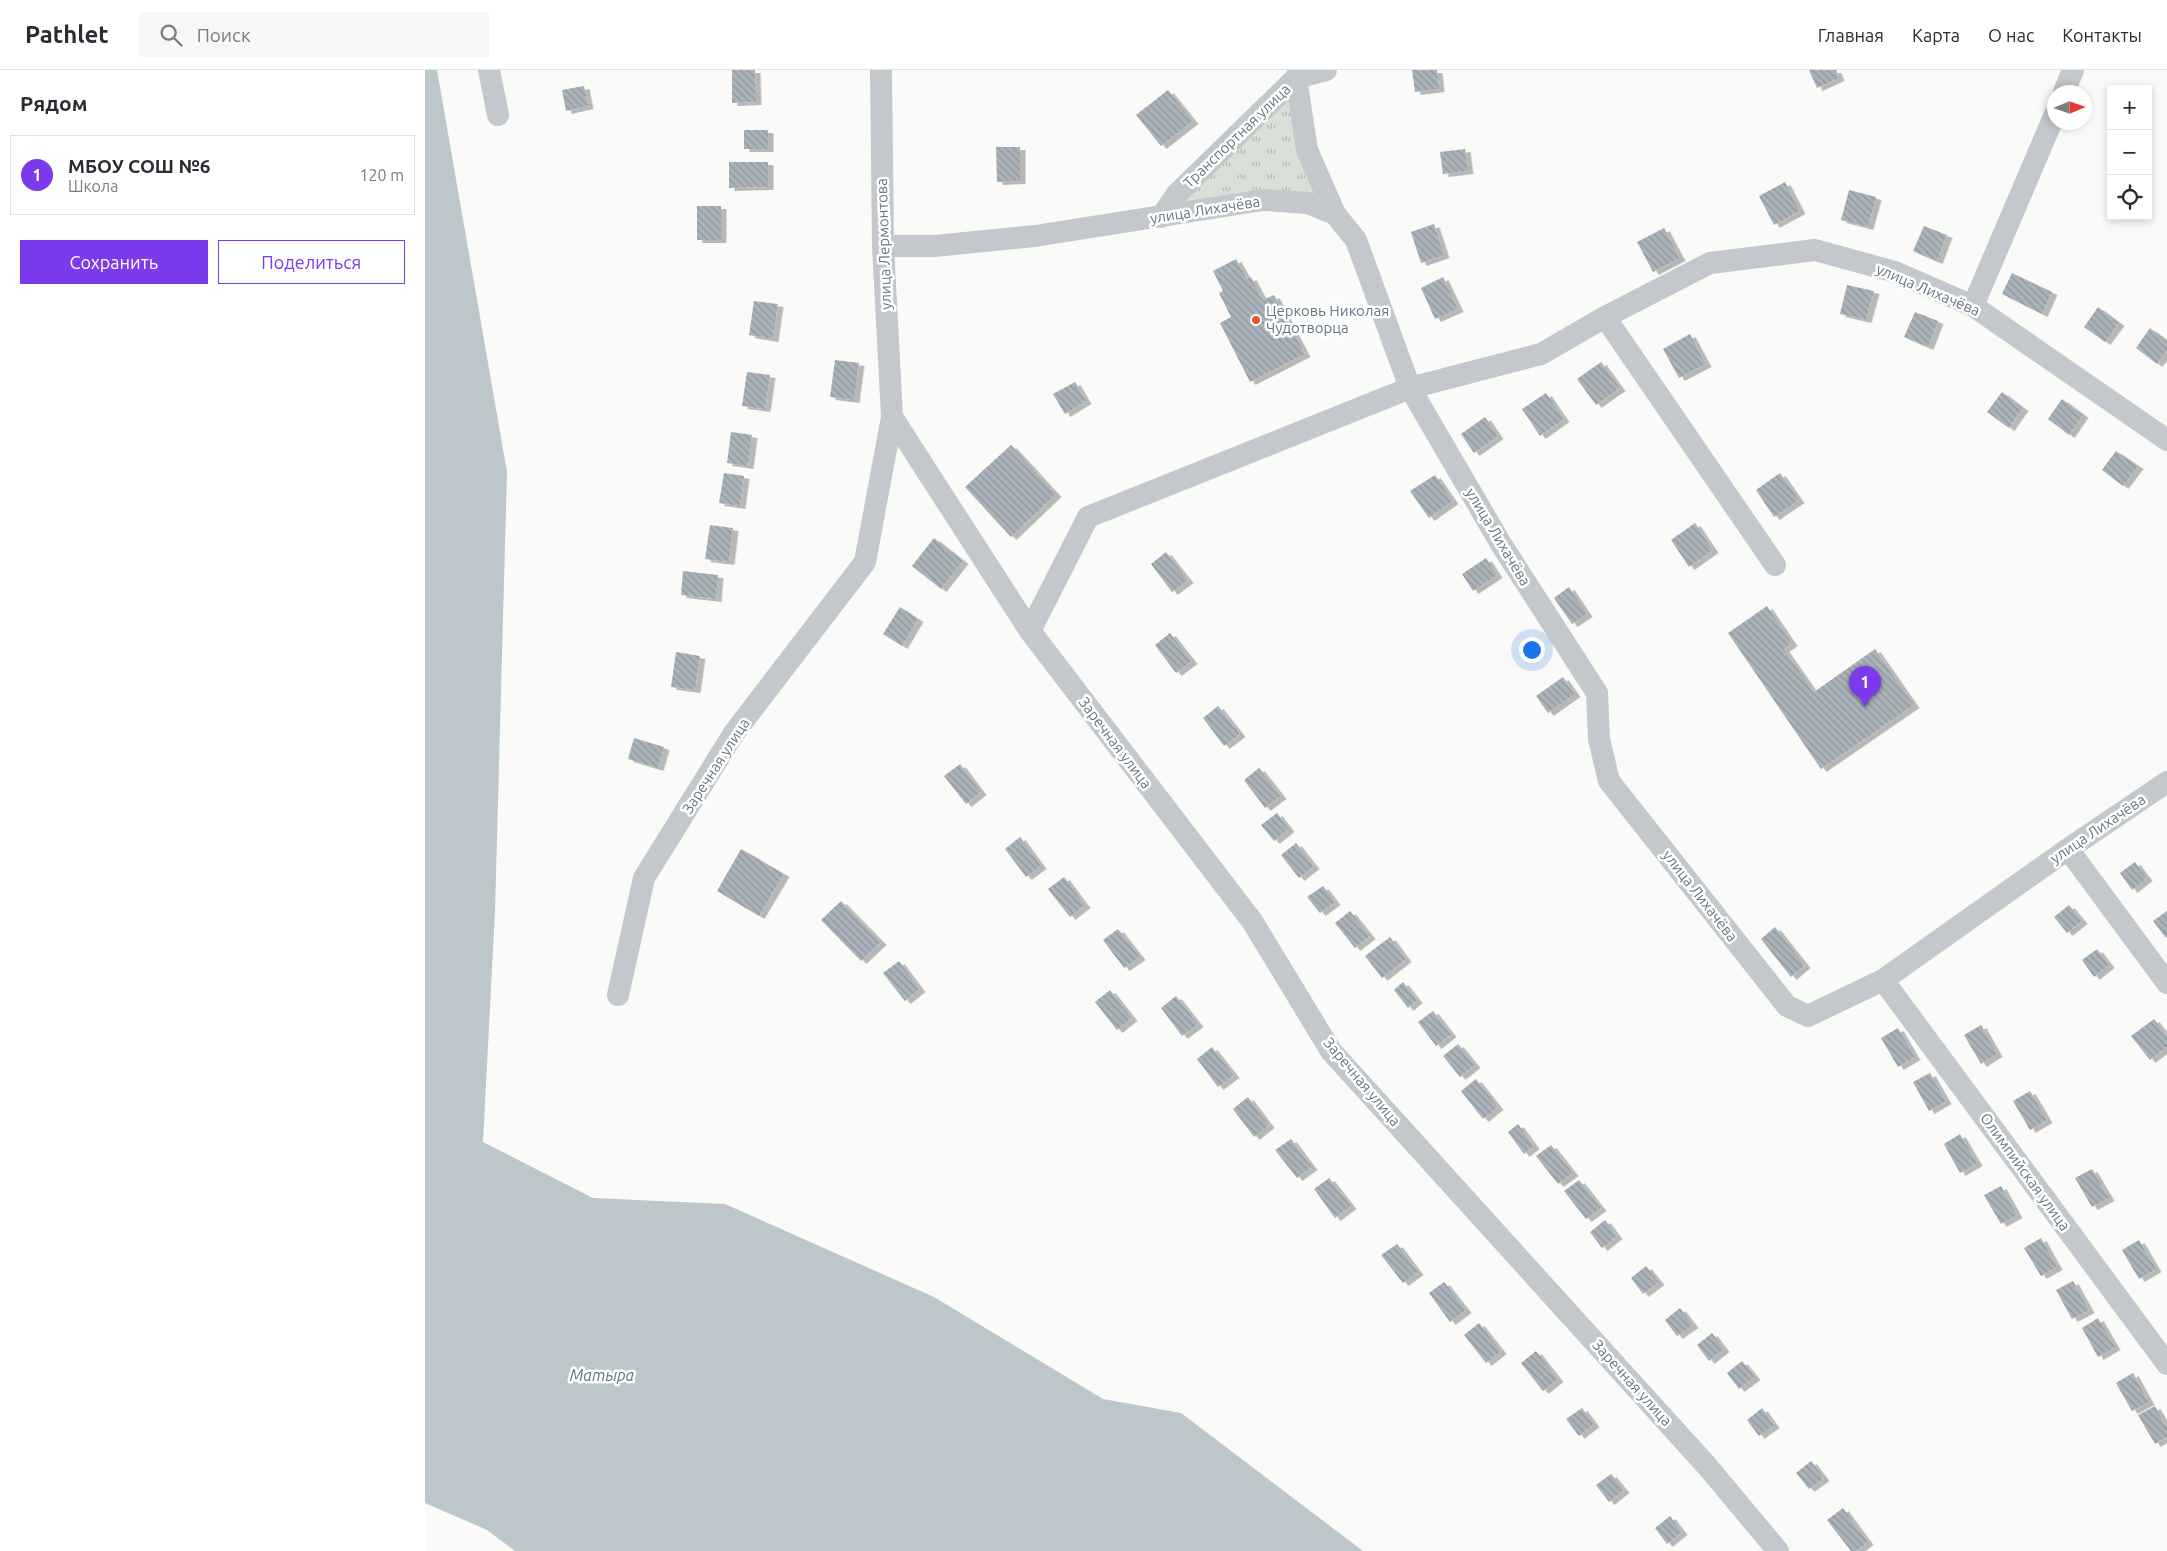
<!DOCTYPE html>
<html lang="ru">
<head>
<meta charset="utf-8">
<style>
  body { margin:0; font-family:Ubuntu,sans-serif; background:#f7f7f7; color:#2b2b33 }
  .controls { position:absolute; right:15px; top:15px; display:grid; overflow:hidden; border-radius:0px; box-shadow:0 2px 8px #0003 }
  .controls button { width:45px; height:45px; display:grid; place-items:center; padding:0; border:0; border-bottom:1px solid #e1e1e2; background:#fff; color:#2b2b33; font:25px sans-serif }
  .compass { position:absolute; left:1622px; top:15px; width:45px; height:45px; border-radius:50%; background:#fff; box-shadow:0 2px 8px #0003; rotate:88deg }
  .you { position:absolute; left:1106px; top:579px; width:18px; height:18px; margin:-12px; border:4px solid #fff; border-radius:50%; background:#1a73e8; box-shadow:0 0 0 8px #1a73e833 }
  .badge { display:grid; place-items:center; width:32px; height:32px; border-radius:50%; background:#7c3aed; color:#fff; font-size:16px; font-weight:700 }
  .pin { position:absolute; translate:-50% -41px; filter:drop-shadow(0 1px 2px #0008) }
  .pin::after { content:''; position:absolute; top:26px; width:18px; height:15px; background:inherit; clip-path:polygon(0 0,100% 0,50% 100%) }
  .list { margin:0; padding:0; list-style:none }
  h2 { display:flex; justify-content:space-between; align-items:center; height:65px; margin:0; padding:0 20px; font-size:21px }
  h2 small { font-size:16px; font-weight:400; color:#7c7c81 }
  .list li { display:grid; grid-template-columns:32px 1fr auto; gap:15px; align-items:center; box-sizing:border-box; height:80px; margin:0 10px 10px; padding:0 10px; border:1px solid #e1e1e2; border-radius:0px }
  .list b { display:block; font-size:19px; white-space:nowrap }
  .list p { margin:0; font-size:16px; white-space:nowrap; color:#7c7c81 }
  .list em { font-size:16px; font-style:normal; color:#7c7c81 }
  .actions { display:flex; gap:10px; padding:15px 20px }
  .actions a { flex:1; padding:11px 0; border:1px solid #7c3aed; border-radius:0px; text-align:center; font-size:18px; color:#7c3aed }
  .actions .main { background:#7c3aed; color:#fff }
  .icon { flex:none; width:28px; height:28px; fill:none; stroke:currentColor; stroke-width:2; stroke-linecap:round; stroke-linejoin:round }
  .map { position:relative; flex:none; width:1742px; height:1481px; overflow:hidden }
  header { display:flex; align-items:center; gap:30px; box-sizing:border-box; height:70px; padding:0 25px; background:#fff; border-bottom:1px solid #e1e1e2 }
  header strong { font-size:24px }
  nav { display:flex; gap:28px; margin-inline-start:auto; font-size:18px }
  .search { width:350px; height:45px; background:#f7f7f7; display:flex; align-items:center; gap:12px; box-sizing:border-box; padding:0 18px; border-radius:0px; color:#7c7c81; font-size:19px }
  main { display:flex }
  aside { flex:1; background:#fff }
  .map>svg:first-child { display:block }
  .grass { fill:url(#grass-tufts) }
  .water { fill:#bbc7cb }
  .building { fill:url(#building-back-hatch); filter:url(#shadow) }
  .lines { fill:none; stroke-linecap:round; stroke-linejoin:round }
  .minor { stroke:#c3c8cc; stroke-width:22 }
  .poi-dot { fill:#e4572e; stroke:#fff; stroke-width:2 }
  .labels { text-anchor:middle; stroke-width:5; stroke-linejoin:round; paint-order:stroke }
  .street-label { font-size:15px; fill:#657683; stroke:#fff }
  .poi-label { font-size:15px; fill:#657683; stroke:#fff; text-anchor:start }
  .water-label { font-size:16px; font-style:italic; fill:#60757c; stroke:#fff }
</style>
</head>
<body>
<header>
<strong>Pathlet</strong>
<div class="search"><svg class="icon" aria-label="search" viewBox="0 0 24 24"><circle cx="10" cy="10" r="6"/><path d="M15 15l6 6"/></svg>Поиск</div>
<nav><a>Главная</a><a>Карта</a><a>О нас</a><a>Контакты</a></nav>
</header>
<main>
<aside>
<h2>Рядом<small></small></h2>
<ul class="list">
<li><span class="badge">1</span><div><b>МБОУ СОШ №6</b><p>Школа</p></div><em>120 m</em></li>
</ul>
<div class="actions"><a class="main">Сохранить</a><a>Поделиться</a></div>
</aside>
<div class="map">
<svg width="1742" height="1481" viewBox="0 0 1742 1481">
  <defs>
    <pattern id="grass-tufts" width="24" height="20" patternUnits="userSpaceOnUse" patternTransform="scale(1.25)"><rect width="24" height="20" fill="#dadfd7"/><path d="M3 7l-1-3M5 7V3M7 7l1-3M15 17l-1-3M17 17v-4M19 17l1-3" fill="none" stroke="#b4b9b4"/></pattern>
    <pattern id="building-back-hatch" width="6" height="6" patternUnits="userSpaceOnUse" patternTransform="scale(1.25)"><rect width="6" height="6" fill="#aab3b9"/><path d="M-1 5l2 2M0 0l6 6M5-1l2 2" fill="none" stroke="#8e969c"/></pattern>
    <filter id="shadow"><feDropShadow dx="5.5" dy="3" stdDeviation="0" flood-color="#0004"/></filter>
  </defs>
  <rect width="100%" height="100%" fill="#fafaf8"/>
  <path class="grass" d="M865,23l28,102 -136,14 -2,-10z"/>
  <path class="water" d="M0,0h12l70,402 -12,439 -12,231 110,56 132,6 209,93 169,102 78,14 182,138h-848l-28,-21 -62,-27z"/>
  <path class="building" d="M307,0h23l1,32 -24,1z
    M987,0h25l2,19 -24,3z
    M1384,0h27l3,8 -22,10z
    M159,16l4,20 -22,5 -4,-21z
    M743,20l25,31 -32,25 -25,-31z
    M319,60h24v19h-24z
    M571,77h24v34l-23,1z
    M1040,79l3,22 -25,3 -3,-22z
    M304,92h39v25l-39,1z
    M1360,112l15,29 -26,14 -15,-29z
    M1424,120l27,7 -8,30 -27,-7z
    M272,136h24v34h-24z
    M1009,154l10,31 -23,8 -10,-31z
    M1499,156l23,9 -10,26 -24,-10z
    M1239,158l16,30 -27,14 -16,-30z
    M811,189l11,20 4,-2 12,23 11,-5 31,59 -55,28 -30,-59 11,-6 -12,-24 4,-2 -10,-20z
    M1587,203l40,19 -10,22 -40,-20z
    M1018,207l15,32 -23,10 -14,-31z
    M1422,215l27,6 -8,29 -26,-6z
    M329,231l24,3 -5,35 -24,-4z
    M1673,237l21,16 -14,19 -21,-15z
    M1490,242l23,9 -10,26 -24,-10z
    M1725,258l17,13v10l-10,13 -21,-16z
    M1265,264l16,30 -27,14 -16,-29z
    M410,290l24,3 -5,37 -24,-3z
    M1176,292l19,26 -24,17 -19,-26z
    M322,302l23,3 -5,34 -23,-3z
    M650,312l11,19 -21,13 -12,-20z
    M1577,322l21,16 -14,20 -22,-16z
    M1121,323l18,26 -24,17 -18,-27z
    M1637,329l21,16 -14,20 -21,-16z
    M1060,347l13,19 -24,17 -13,-19z
    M306,362l21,3 -4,31 -21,-3z
    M586,375l45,49 -45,43 -46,-50z
    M1691,381l22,15 -15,20 -21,-16z
    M299,403l20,3 -4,30 -21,-3z
    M1355,403l19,27 -25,17 -18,-27z
    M1010,405l18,26 -24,17 -19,-27z
    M1270,453l18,27 -24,17 -18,-27z
    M285,455l23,3 -4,34 -24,-3z
    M509,468l29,23 -22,28 -29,-23z
    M741,482l22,28 -16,12 -21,-28z
    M1061,488l11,17 -24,16 -11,-17z
    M258,501l35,4 -2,24 -35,-4z
    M1144,517l18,27 -15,10 -18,-26z
    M1342,536l25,37 -8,6 30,43 61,-43 39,56 -93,64 -93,-136z
    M475,537l18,12 -16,27 -19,-12z
    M745,563l22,28 -16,12 -21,-28z
    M251,582l24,4 -5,34 -24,-3z
    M1138,607l12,17 -27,19 -12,-17z
    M793,636l22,28 -16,12 -21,-28z
    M209,668l30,9 -6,21 -30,-9z
    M535,694l21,28 -15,12 -22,-28z
    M834,698l22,28 -16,12 -21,-28z
    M852,743l12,16 -15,12 -13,-16z
    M595,767l21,29 -15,11 -21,-28z
    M871,773l18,23 -15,12 -18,-23z
    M316,779l43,25 -25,42 -42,-25z
    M1710,792l12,16 -15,12 -12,-17z
    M639,807l21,28 -15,12 -22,-28z
    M898,816l12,16 -15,11 -13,-16z
    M416,831l40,41 -20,19 -40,-41z
    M1644,835l13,16 -15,12 -13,-16z
    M925,841l20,25 -15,12 -20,-25z
    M1742,841v26l-1,1 -13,-17z
    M1350,857l30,38 -14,12 -30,-38z
    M693,859l22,28 -16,11 -21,-28z
    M965,867l16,22 -24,19 -17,-22z
    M1672,879l12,16 -15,12 -12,-17z
    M474,891l21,28 -15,12 -22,-28z
    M978,912l14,18 -9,8 -14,-18z
    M685,920l22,28 -15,12 -22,-28z
    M751,926l22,28 -16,12 -21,-28z
    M1008,941l18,23 -15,12 -18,-24z
    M1729,949l13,17v11l-17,13 -19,-24z
    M1556,955l16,29 -16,10 -17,-29z
    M1473,958l17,29 -17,10 -17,-29z
    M1033,974l17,21 -15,12 -17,-21z
    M787,977l22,28 -16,12 -21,-28z
    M1505,1003l16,28 -17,10 -16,-29z
    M1051,1009l22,28 -15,12 -22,-28z
    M1605,1021l17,29 -17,10 -17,-29z
    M823,1027l21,28 -15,12 -21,-28z
    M1093,1054l16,22 -10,8 -16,-22z
    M1535,1064l17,29 -17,10 -16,-29z
    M866,1069l21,28 -15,11 -22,-28z
    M1126,1075l22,28 -15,11 -22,-28z
    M1667,1099l17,29 -17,9 -17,-29z
    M904,1108l22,28 -16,12 -21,-29z
    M1154,1110l22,28 -15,11 -22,-28z
    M1576,1116l16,29 -16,9 -17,-29z
    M1180,1150l12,16 -15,12 -12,-16z
    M1616,1168l16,29 -16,9 -17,-28z
    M1714,1170l17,29 -17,10 -17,-29z
    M972,1174l21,28 -15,11 -22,-28z
    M1221,1196l13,16 -16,12 -12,-16z
    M1648,1211l16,29 -17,9 -16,-29z
    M1019,1212l22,28 -16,12 -21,-29z
    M1255,1238l13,17 -16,11 -12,-16z
    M1673,1248l17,29 -17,10 -16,-29z
    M1054,1253l22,28 -15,12 -22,-28z
    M1287,1263l12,16 -15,12 -12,-16z
    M1111,1281l22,28 -15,12 -22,-28z
    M1317,1291l13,16 -16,12 -12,-16z
    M1708,1303l16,29 -17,9 -16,-28z
    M1730,1336l12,21v10l-12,7 -17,-29z
    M1157,1338l12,16 -15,12 -13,-17z
    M1337,1338l12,17 -15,11 -12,-16z
    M1386,1391l13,17 -15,11 -13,-16z
    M1186,1404l13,16 -15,12 -13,-17z
    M1418,1438l25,34 -12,9h-5l-24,-31z
    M1245,1446l12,16 -15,12 -12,-16z"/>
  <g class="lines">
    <path class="minor" d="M64,0l9,45
      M874,0l-3,8 11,72 28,64
      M1639,22l9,-22
      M736,147l16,-23 119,-116 30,-8
      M458,176h51l101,-10 228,-36 45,3 27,11 21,26 54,148 91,156 96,149 2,46 10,42 178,225 21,10 75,-36 185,-131 99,-67
      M1548,236l82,-192
      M1180,247l170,248
      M467,347l138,214 222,290 79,130 376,415 71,85
      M605,561l58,-114 322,-129 131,-34 64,-37 105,-54 105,-13 80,22 78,34 194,134
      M1643,779l99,134
      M1458,910l284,384
      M193,925l26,-117 90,-145 131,-171 27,-145 -9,-171 -2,-176"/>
  </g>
  <circle class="poi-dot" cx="831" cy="250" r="5"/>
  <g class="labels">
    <g class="street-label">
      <text transform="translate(812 66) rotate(-44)" y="5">Транспортная улица</text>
      <text transform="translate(780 140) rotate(-9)" y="5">улица Лихачёва</text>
      <text transform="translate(459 174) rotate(-92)" y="5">улица Лермонтова</text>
      <text transform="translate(1503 220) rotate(23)" y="5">улица Лихачёва</text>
      <text transform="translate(1073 467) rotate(59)" y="5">улица Лихачёва</text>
      <text transform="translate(690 673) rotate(53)" y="5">Заречная улица</text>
      <text transform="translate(291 696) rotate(-57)" y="5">Заречная улица</text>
      <text transform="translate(1673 759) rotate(-34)" y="5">улица Лихачёва</text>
      <text transform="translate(1275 826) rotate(52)" y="5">улица Лихачёва</text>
      <text transform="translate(937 1012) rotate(50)" y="5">Заречная улица</text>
      <text transform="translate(1600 1102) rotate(54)" y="5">Олимпийская улица</text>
      <text transform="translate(1207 1313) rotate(48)" y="5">Заречная улица</text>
    </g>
    <g class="poi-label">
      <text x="841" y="246">Церковь Николая<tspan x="841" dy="17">Чудотворца</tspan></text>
    </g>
    <g class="water-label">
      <text x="177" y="1311">Матыра</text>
    </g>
  </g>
</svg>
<div class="controls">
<button>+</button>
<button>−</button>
<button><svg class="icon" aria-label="locate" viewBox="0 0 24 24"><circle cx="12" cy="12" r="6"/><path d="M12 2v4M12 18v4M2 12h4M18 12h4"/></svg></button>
</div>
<svg class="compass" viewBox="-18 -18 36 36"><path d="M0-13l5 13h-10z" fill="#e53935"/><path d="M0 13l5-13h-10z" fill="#7c7c81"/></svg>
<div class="you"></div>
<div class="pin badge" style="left:1440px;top:637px">1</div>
</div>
</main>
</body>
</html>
